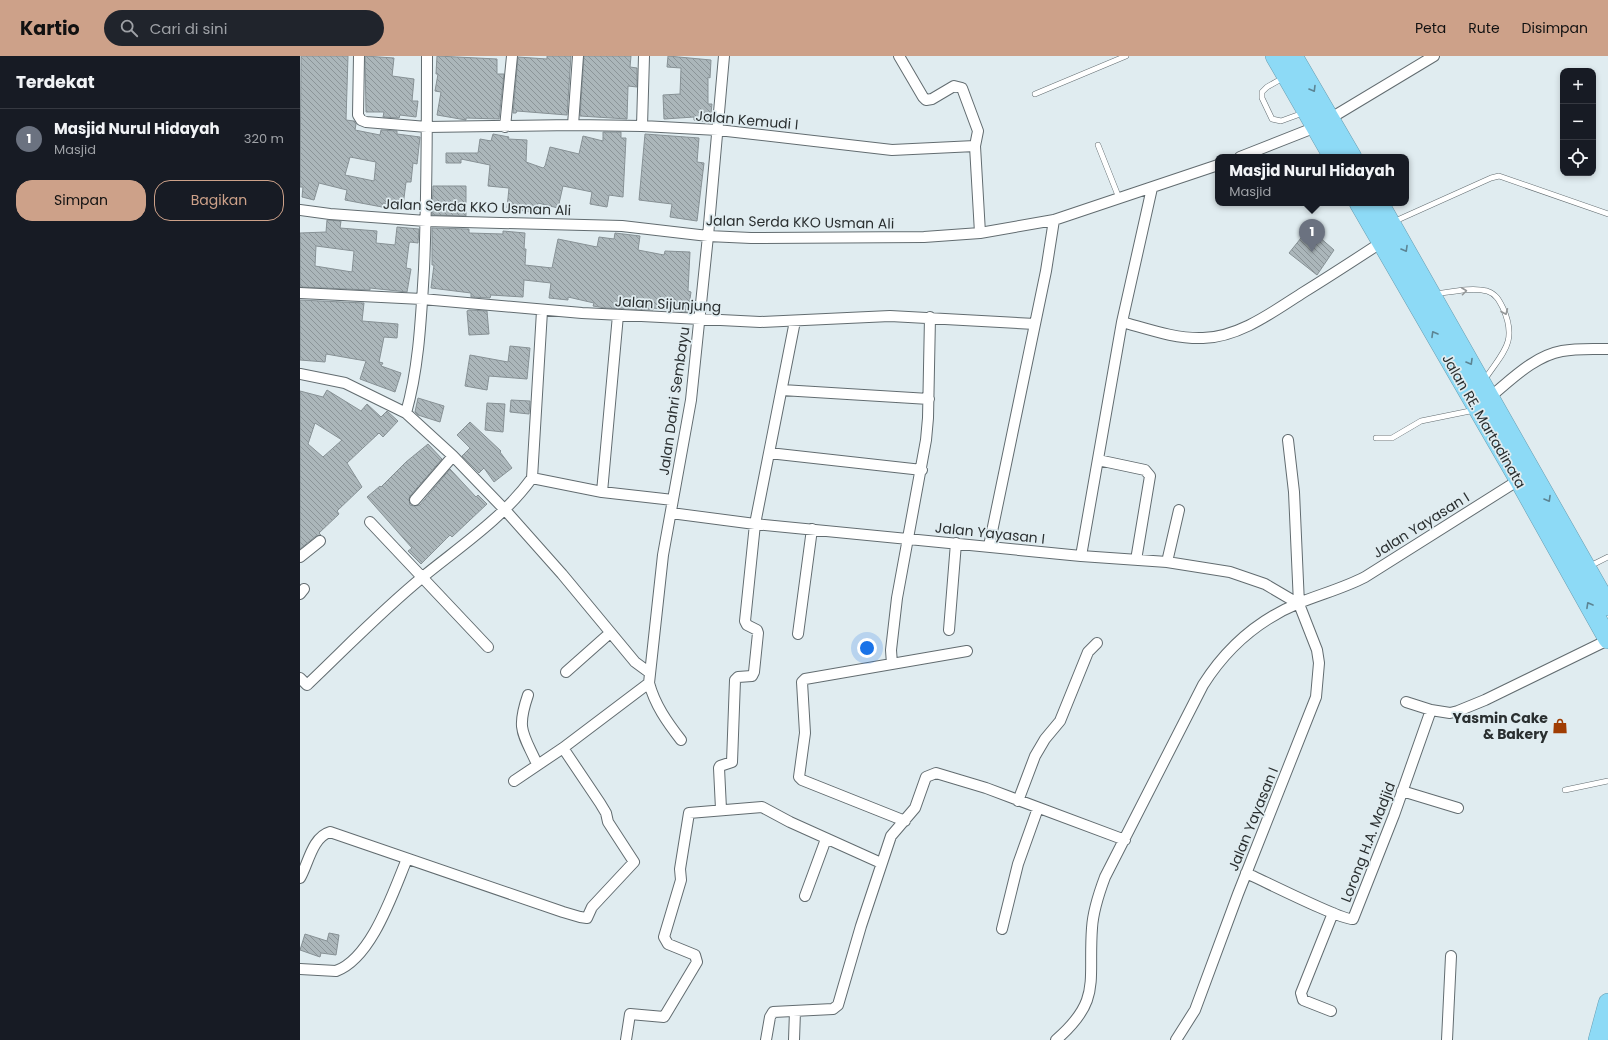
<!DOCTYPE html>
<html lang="id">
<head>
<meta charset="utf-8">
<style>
  body { margin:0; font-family:Poppins,sans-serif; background:#20242c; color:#f1f3f6 }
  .controls { position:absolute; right:12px; top:12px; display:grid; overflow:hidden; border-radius:8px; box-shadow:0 2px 6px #0003 }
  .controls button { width:36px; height:36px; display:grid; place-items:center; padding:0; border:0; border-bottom:1px solid #363941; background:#171b24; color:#f1f3f6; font:20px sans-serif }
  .you { position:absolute; left:567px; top:592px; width:14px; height:14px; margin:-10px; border:3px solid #fff; border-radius:50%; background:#1a73e8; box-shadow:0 0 0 6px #1a73e833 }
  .badge { display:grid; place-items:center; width:26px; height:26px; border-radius:50%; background:#cda189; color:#fff; font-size:13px; font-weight:700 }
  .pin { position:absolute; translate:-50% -33px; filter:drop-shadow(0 1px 2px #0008) }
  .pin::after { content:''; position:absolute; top:21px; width:14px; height:12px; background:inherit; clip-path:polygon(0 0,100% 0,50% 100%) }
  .popup { position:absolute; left:915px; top:98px; width:194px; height:52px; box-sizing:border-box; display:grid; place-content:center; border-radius:8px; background:#171b24; filter:drop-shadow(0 1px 3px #0005); font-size:13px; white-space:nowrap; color:#9ea1a6 }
  .popup b { font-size:15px; color:#f1f3f6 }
  .popup::after { content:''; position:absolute; left:50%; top:100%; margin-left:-8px; border:8px solid transparent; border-top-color:#171b24 }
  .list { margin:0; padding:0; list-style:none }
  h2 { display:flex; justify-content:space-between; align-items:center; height:52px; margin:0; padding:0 16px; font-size:17px }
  h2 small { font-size:13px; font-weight:400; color:#9ea1a6 }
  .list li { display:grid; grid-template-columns:26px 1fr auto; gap:12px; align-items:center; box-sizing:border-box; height:60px; padding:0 16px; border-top:1px solid #363941 }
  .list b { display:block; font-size:15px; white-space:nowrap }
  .list p { margin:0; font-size:13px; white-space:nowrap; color:#9ea1a6 }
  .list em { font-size:13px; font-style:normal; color:#9ea1a6 }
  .actions { display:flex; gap:8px; padding:12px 16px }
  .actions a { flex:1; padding:9px 0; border:1px solid #cda189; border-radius:16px; text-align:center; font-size:14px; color:#cda189 }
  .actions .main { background:#cda189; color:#111 }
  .icon { flex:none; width:22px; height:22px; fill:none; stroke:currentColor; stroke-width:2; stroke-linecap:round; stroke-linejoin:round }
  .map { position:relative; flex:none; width:1308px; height:984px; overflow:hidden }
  header { display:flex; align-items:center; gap:24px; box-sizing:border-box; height:56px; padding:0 20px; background:#cda189; color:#111 }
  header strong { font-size:19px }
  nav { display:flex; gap:22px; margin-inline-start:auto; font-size:14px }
  .search { width:280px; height:36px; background:#20242c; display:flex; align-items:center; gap:10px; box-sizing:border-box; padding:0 14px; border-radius:22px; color:#9ea1a6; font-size:15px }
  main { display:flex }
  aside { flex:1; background:#171b24 }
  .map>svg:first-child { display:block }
  .building { fill:url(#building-back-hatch); stroke:#879195; fill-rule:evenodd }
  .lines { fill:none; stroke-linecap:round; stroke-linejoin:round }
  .lane-casing { stroke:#626c70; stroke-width:6 }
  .street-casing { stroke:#626c70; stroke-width:12 }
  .highway-casing { stroke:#6a9eb1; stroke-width:20 }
  .lane { stroke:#fff; stroke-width:5 }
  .street { stroke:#fff; stroke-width:10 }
  .highway { stroke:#8ddaf6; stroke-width:19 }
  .oneway { stroke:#5c8493 }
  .oneway2 { stroke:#949798 }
  .labels { text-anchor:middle; stroke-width:3.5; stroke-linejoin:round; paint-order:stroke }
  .street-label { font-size:14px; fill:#2a2f30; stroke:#e0ecf0 }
  .poi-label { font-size:14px; font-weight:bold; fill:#2a2f30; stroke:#e0ecf0; text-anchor:end }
</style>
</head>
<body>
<header>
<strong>Kartio</strong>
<div class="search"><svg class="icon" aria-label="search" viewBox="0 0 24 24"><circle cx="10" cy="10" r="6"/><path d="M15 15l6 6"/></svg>Cari di sini</div>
<nav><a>Peta</a><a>Rute</a><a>Disimpan</a></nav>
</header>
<main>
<aside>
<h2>Terdekat<small></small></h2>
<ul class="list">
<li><span class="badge" style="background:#6b7280">1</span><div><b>Masjid Nurul Hidayah</b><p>Masjid</p></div><em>320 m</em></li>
</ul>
<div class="actions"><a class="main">Simpan</a><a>Bagikan</a></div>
</aside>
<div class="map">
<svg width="1308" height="984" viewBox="0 0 1308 984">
  <defs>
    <pattern id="building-back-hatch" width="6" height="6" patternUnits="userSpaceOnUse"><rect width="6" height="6" fill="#abb6ba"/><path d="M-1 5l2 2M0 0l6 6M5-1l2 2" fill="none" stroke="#8b9498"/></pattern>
  </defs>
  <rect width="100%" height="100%" fill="#e0ecf0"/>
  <path class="building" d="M1,0h47l-2,64 8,1 2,3 -1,6 25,5 1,-5 16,1v3l23,3 -3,27 -4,-1 -2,19h-5l-3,24 -20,-3 -1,4 -37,-7 2,-10 -28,-7 -5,17 -12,-3 1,-10h-3zM50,101l26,5 -2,19 -29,-6z
    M65,0l29,2 -2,18 22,3 -2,22h6l-2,16 -16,-2 -1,3 -16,-1 1,-5h-18z
    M137,0l60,3v15h7l-5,45 -33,-1v2l-29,-5 4,-23 -6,-1 3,-17h-2z
    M247,0h24l-4,59 -50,-4 -1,2h-3l5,-56 29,2z
    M284,0h47l-1,11 7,1v19l-9,-1 -1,33 -47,-3z
    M368,0l43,4 -1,18 -2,-1v27h4l-2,18 -16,-2v-3l-30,2 -1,-24 17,-1 1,-26 -14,-1z
    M303,76h18v6h5l-3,59 -14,-2 -2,12 -17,-3 2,-12 -29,-6 -5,22 -20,-5 -2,10 -29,-5 2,-20 -21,-2 2,-21 -29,-6v4h-15v-10h32l2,-14 11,2 2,-7 16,3 -1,2 19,1 -1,22 17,6 2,-2 5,-19 29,7 4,-18 20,5z
    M345,78l54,4 -2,24 7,1 -7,58 -27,-4 2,-13 -33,-4z
    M133,130h33v30l-34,-1z
    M27,164l14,1 -1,7 37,3 -1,12 19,2 2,-18 22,2 -1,14 -8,-1 -1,2 -3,24 5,1 -4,23 -37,-4v2l-70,-3v-54l26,-1zM16,190l38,5 -2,21 -37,-6z
    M132,172l37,1v4l34,1v-3l22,2 -1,16h2l-1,16 27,3 6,-29 39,8 2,-10 15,2 1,-6 25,3 -2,14 26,5 1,-4 25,1 -2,39 3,1 -3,20 -35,-4v2l-48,-2 -12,-2 1,-3 -26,-6v3l-19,-2 2,-15 -27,-3 -1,17 -32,-2 -1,3 -19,-1v-4l-40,-5 3,-23h-2z
    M1009,172l25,22 -17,25 -28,-22z
    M0,244l64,3 -2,18 36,3 -1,14 -13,-1 -5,25 4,1 -2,3 20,7 -6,19 -35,-13 6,-18 -40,-7 -1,8 -25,-2z
    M169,254l18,1 2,23 -20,1 -2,-24z
    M210,290l20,2 -3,31 -38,-3 -2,14 -22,-4 5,-31 38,7z
    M27,334l34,21 6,-7 14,13 6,-6 11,10 -15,16 -4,-4 -32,30 15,24 -25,24 2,3 -20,19 2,2 -5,1 -16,13v-158l23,6zM15,367l27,17 -19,17 -15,-13z
    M118,342l26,8 -4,16 -22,-7 -3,-3z
    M211,344l19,1 -1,13 -19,-2z
    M187,347l18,1 -2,28 -18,-2z
    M170,366l31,29 -1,1 12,16 -18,14 -10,-14 -5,5 -17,-17 8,-8 -13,-13z
    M128,388l14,15 -32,37 -1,3 1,6 4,1 6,-1 30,-36 26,28 2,-2 9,9 -35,33 -2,-2 -29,29 -13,-13 4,-3 -45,-51 13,-11 1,1 25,-25z
    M29,877l10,2 -3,20 -15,-2 -1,4 -20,-7 5,-16 22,7z"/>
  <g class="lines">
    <defs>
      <path id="lane" d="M983,22l-16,9 -5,5v6l10,21 9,2 22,-8
        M735,38l91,-38
        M798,89l21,53
        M1093,166l98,-44 8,-2 109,38
        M1135,238c16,-2 36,-7 52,-3 9,3 12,9 16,17 15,34 0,44 -18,71
        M1076,382h16l29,-17 54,-11
        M1290,510l18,-9
        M1265,734l43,-9"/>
      <path id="street" d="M59,0l-1,59 3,5 5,2 61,5 146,-2 69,1 76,4 174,20 83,-4 5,87
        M599,0l24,41 3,3 6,-1 22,-13 8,2 16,43 -3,15
        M273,69l5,-69
        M342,70l2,-70
        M205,71l7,-71
        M940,101l76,-30 118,-71
        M0,154l30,4 96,7 196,5 86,10 43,2 173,-1 56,-4 74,-13 164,-55
        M0,237l122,6 160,14 178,9 130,-6 145,8
        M242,255l-10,167 70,14 71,8
        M822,266c26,7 53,17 81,16 37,-1 71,-27 101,-46 26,-16 52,-33 78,-50
        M0,318l45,9 61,30 47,43 53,55 56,63 73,88 15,11
        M482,334l147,9
        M1190,341c21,-17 44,-41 72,-46 15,-3 31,-2 46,-2
        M106,357c13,-46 15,-95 18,-144 3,-71 3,-142 3,-213
        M988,384l6,52 5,112
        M469,397l153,17
        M798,404l47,10 5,6 -14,84
        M302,436l16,-177
        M115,444l38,-44
        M371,457l84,11 326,32 86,6 63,10 35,12 34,20 18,46 2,13 -3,34 -78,197 -43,116 -19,30
        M70,466l118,125
        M689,490l57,-275 8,-51
        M781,500l41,-234 30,-134
        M0,501l20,-16
        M867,506l12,-52
        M0,538l4,-5
        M649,574l7,-87
        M498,578l14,-105
        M592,608l-1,-14 6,-52 29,-158 2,-22 2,-101
        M266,616l44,-39
        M0,622l7,7c39,-37 75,-75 117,-109 38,-31 79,-58 108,-98
        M228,639c-12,35 -5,38 9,69
        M1131,654l19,3 8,-2 27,-11 123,-60
        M381,684c-14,-18 -26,-35 -32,-57l14,-128 28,-155 17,-164 16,-180
        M214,725l49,-33 86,-65
        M1102,735l56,17
        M718,745l17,-45 10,-17 15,-18 28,-69 9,-9
        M421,753l-2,-41 1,-2 12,-4 3,-82 3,-3 14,-1 2,-4 4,-39 -1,-3 -10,-5 -2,-4 10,-97 40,-203
        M605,765l-103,-41 -3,-3 6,-44 -3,-51 3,-3 162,-28
        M946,817c16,7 97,48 107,46l41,-104 37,-105 -25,-8
        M0,822c8,-13 12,-41 30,-46l233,80 17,5 7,1 5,-11 42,-45 -26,-40 -2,-9 -6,-10 -37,-55
        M505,840l21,-57
        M702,873l16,-65 20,-56
        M0,913l36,2c36,-13 57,-79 71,-112
        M1031,955l-28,-11 -2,-7 32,-80
        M326,984l4,-26 34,3 33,-55 -2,-7 -27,-11 -4,-7 17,-57 -1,-11 9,-56 73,-6 28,15 91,41
        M466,984l4,-23 3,-5 60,-3 5,-4 23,-79 30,-90 24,-28 11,-31 10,-4 50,15 139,52
        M494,984l1,-29
        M756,984c46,-40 32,-58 36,-112 1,-17 7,-35 13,-51l98,-192c24,-38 55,-65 96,-82 22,-9 45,-15 66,-26l157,-99
        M1147,984l4,-84"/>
      <path id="highway" d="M975,0l58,101
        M993,0l59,101
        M1059,147l160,277 89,159
        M1079,147l229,403
        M1298,984l10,-37"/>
    </defs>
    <use href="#lane" class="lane-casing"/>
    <use href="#street" class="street-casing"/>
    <use href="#highway" class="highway-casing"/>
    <use href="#lane" class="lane"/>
    <use href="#street" class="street"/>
    <use href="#highway" class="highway"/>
  </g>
  <defs><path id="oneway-chevron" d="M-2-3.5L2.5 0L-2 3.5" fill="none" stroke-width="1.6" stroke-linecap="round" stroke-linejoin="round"/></defs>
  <g class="oneway">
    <use href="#oneway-chevron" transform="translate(1013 33) rotate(59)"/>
    <use href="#oneway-chevron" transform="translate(1105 193) rotate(60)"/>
    <use href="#oneway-chevron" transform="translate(1134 278) rotate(-120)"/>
    <use href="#oneway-chevron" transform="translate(1170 306) rotate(60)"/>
    <use href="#oneway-chevron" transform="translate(1248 443) rotate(60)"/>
    <use href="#oneway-chevron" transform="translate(1289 549) rotate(-119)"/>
  </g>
  <g class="oneway2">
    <use href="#oneway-chevron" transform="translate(1164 235) rotate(-7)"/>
    <use href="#oneway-chevron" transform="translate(1205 256) rotate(67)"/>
  </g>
  <defs>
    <symbol id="shop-bare" viewBox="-9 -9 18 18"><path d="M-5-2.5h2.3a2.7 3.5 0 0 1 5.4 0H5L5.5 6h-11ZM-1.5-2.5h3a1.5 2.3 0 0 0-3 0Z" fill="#a03d03" stroke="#e0ecf0" stroke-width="2.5" paint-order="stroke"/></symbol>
  </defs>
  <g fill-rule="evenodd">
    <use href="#shop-bare" x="1249" y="659" width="22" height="22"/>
  </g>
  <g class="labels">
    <g class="street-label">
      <text transform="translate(447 64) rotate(5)" y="5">Jalan Kemudi I</text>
      <text transform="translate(177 151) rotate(2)" y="5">Jalan Serda KKO Usman Ali</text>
      <text transform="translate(500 166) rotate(1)" y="5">Jalan Serda KKO Usman Ali</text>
      <text transform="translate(368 248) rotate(3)" y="5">Jalan Sijunjung</text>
      <text transform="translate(374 345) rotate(-82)" y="5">Jalan Dahri Sembayu</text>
      <text transform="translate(1184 365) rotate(60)" y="5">Jalan RE. Martadinata</text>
      <text transform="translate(1121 469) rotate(-32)" y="5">Jalan Yayasan I</text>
      <text transform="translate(690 477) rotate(6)" y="5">Jalan Yayasan I</text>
      <text transform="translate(953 763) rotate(-68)" y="5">Jalan Yayasan I</text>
      <text transform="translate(1068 786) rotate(-69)" y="5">Lorong H.A. Madjid</text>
    </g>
    <g class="poi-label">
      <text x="1248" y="667">Yasmin Cake<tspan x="1248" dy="16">&amp; Bakery</tspan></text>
    </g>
  </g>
</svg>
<div class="controls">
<button>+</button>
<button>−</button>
<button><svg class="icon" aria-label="locate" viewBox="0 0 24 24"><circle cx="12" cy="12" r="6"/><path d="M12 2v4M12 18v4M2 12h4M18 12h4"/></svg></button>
</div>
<div class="you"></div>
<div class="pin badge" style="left:1012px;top:196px;background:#6b7280">1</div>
<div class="popup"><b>Masjid Nurul Hidayah</b>Masjid</div>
</div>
</main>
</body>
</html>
